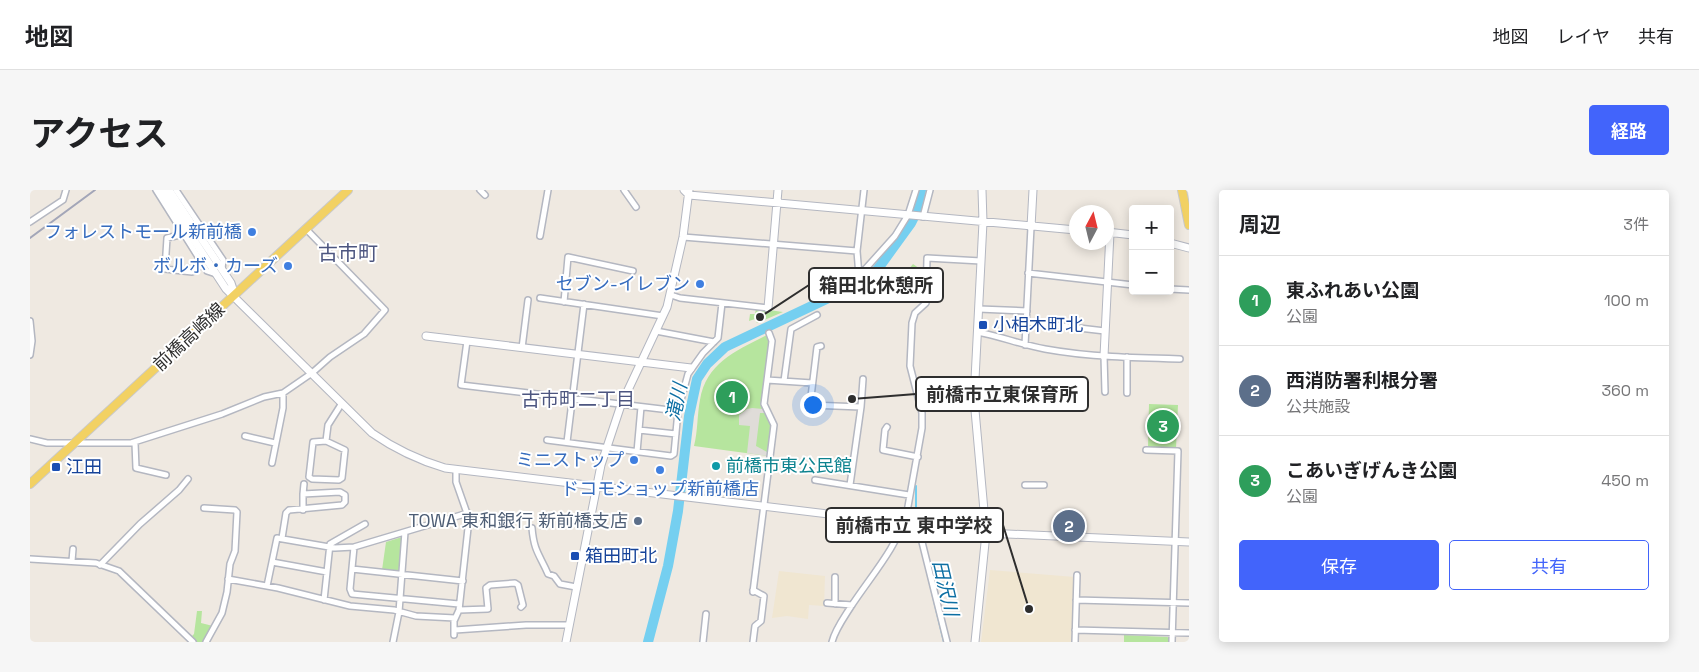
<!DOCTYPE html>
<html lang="ja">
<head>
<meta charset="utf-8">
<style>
  body { margin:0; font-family:"Space Grotesk","Noto Sans JP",sans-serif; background:#f6f6f6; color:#202124 }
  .controls { position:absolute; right:15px; top:15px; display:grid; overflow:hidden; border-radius:5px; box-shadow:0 2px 12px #0003 }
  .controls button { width:45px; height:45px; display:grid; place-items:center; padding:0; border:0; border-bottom:1px solid #e0e0e0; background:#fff; color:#202124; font:25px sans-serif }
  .compass { position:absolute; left:1039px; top:15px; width:45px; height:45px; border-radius:50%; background:#fff; box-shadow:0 2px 12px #0003; rotate:7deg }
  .you { position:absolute; left:782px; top:214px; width:18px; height:18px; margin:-12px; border:4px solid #fff; border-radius:50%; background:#1a73e8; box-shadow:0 0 0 8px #1a73e833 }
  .badge { display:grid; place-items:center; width:32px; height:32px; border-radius:50%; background:#4264fb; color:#fff; font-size:16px; font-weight:700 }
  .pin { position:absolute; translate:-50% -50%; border:2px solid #fff; box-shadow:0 1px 5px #0006 }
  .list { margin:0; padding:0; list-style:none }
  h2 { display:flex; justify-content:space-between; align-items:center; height:65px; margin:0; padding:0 20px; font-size:21px }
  h2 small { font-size:16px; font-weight:400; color:#757577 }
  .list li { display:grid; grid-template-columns:32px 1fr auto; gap:15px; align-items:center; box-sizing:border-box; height:90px; padding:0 20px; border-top:1px solid #e0e0e0 }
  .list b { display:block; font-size:19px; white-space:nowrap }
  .list p { margin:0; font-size:16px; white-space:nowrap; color:#757577 }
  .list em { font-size:16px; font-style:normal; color:#757577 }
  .actions { display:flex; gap:10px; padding:15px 20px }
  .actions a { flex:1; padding:11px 0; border:1px solid #4264fb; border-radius:5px; text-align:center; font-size:18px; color:#4264fb }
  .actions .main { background:#4264fb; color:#fff }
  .map { position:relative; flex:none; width:1159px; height:452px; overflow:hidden; border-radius:5px }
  header { display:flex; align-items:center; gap:30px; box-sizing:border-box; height:70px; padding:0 25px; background:#fff; border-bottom:1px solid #e0e0e0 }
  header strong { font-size:24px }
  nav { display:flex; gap:28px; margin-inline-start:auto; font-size:18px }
  .intro { display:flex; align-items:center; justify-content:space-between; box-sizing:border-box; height:120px; padding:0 30px }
  h1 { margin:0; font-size:35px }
  .button { padding:12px 22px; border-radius:5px; background:#4264fb; color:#fff; font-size:18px; font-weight:700 }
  main { display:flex; gap:30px; padding:0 30px }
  aside { flex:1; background:#fff; border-radius:5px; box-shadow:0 2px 12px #0003 }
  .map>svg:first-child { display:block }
  .education { fill:#f0e6d1 }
  .green { fill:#b6e59e }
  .plaza { fill:#dfdcd8 }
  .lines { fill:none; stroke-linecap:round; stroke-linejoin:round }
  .stream { stroke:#75cff0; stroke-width:2 }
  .river { stroke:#75cff0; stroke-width:10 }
  .street-casing { stroke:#b4b7c1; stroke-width:8 }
  .secondary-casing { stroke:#b4b7c1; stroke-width:9 }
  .primary-casing { stroke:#c9c9c9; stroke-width:10 }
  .street { stroke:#fff; stroke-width:5 }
  .secondary { stroke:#fff; stroke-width:7 }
  .primary { stroke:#f2d163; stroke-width:8 }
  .rail { stroke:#a3a6b8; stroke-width:2 }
  .shop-dot { fill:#3f7fe0; stroke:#fff; stroke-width:2 }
  .transit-dot { fill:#1a4fb4; stroke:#fff; stroke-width:2 }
  .culture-dot { fill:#0f9aa8; stroke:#fff; stroke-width:2 }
  .service-dot { fill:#5c6f8a; stroke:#fff; stroke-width:2 }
  .labels { text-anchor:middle; stroke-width:4; stroke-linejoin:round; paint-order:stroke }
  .shop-label { font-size:18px; fill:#366cbe; stroke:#fff; text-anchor:end }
  .transit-label { font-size:18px; fill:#164399; stroke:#fff; text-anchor:start }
  .street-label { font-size:18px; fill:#2e2e2e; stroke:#fff }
  .culture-label { font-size:18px; fill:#0d838f; stroke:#fff; text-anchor:start }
  .service-label { font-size:18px; fill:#4e5e75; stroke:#fff; text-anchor:end }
  .neighbourhood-label { font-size:19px; fill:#4d5680; stroke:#fff }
  .water-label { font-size:19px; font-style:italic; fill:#0d6fa3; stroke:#fff }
  .quarter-label { font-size:20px; fill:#4d5680; stroke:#fff }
  .leader { fill:none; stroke:#2e2e2e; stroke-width:2 }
  .callout-dot { fill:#2e2e2e; stroke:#fff; stroke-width:2 }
  .callout { fill:#fff; stroke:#2e2e2e; stroke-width:2 }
  .callout-label { font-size:19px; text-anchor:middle; font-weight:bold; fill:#2e2e2e }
</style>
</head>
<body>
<header>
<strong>地図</strong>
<nav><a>地図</a><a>レイヤ</a><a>共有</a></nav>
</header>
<div class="intro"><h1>アクセス</h1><a class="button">経路</a></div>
<main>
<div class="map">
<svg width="1159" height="452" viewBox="0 0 1159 452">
  <rect width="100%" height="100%" fill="#efe9e1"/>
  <path class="education" d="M960,380l85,7 -3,65h-91z
    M749,381l46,5 -1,30 -15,-1 -1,14 -21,-3 -15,2z"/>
  <path class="green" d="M883,74l10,7 -4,11 -16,-6z
    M726,118l27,4 -26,11 -2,-4 -6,2 1,-7h5z
    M737,145l3,6 -8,63 9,21 -4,31 -73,-10c4,-15 3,-31 6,-46 6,-37 37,-50 67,-65z
    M1119,214l29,1 -2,43 -28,-1z
    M372,347l2,1 -4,32h-18l4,-28z
    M167,421h5l-1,12 12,3 -10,16h-6l-6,-5 3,-3z
    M1094,445l43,2 4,1v4h-47z"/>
  <path class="plaza" d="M722,218l11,1 3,4h-6l-4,33 11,6v4l-20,-3 3,-27 -11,-1v-10l8,-6z"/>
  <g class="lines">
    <path class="stream" d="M886,296v31
      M897,382l17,70"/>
    <path class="river" d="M618,452l20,-76 10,-55 11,-95 8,-37 10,-15 18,-17 110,-52 42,-25 34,-47 7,-14 3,-19"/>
    <defs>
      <path id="street" d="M126,0l51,81 9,3
        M146,0l47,70 -1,9
        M450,0l5,5
        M594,0l12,17
        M893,27l7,-27
        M0,32l33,-22 3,-10
        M154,44l-17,4 -2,31 27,3 11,-8
        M510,46l8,-46
        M653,47l174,14
        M998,83l105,12
        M829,86l36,-40 13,-21 8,-25
        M829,86l-2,-25 7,-61
        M1140,99l19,1
        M641,105l9,3 88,10
        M510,108l123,18
        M534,112l4,-45 65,14
        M949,119l48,2
        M0,131l2,20 -2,14
        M997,132l78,9
        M626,141l58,11
        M947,142c23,4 45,13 68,17 44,8 90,9 135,10
        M437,151l-6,44 217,26
        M995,155l6,-118
        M791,156l-4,1 -7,58 51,2
        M492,158l6,-48
        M1074,166l1,36
        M737,190l45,3
        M754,191l7,-52 26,-14
        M1097,203v-36
        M857,237l-2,3 -2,20 35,7
        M609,240l37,4
        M215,246l30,7
        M0,249l17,4h84l91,-29 42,-17 19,-4 29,-20 18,-16 34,-23 21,-24 -78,-80
        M517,250l124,16 3,-2 4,-43 10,-37 15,-21 15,-15 4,-35
        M296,251l-13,1 -4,35 3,2 27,1 3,-2 3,-28 -19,-9 2,-16 14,-22
        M537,252l17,-138
        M105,253l1,25 30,7
        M1116,260l32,1 -6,191
        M607,262l4,-45
        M242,273l11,-55v-15
        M785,290l94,15
        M820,295l11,-78 2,-28
        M995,295h19
        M273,304l1,-10
        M174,318l31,2 2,2 -2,39 -5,13 -3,28 -5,21 -16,29
        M502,338c2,24 8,27 16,46l6,2 6,8 16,3
        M252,348l4,-25 3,-3 53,-5 3,-3v-7l-5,-3 -37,2v16
        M891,348l26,104
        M324,357l-4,42 2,5 107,10
        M0,369l66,4 23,8 74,71
        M42,371l1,-12
        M242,372l55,10
        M70,375l40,-41 39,-34 9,-11
        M322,379l111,12
        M198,389l50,9 72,18 44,4 22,6 39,2
        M237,396l10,-48 58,10 19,-1 114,-34
        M723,400l11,6 -3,25 -6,5 -2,16
        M723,402l21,-167 -10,-21 8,-63 -3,-8
        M294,410l6,-56 35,-20
        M1046,410l113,3
        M797,413l25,2
        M805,414v-27
        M429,420l29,-1 -2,-21 4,-3 25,-2 3,2 5,20 -2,2
        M425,440l71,-5h43
        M1045,440l114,3
        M424,445v-14l5,-11 10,-91 -13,-37v-13
        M363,452l6,-30 6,-80
        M673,452l3,-28
        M802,452c3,-12 11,-23 18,-34 20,-31 47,-60 57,-96l15,-84v-15l-12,-47 2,-43 3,-10 11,-10 1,-45 54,3
        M1045,452l2,-67"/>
      <path id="secondary" d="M131,0l65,99 146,144c23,16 46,27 73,35l541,65 203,9
        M139,0l62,93 4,12
        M654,0l5,5 387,35
        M1001,37l2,-37
        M1077,42l26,3
        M1140,53l19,5
        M738,118l10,-118
        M396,146l265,32
        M1074,166l6,-123
        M536,452l35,-177 20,-60 46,-98 16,-70 6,-47
        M945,452l11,-109 -12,-134 9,-177 -1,-32"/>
      <path id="primary" d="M1152,0l7,35
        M0,294l318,-294"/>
    </defs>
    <use href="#street" class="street-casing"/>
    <use href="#secondary" class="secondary-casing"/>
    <use href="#primary" class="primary-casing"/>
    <use href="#street" class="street"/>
    <use href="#secondary" class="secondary"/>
    <use href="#primary" class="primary"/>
    <path class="rail" d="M0,48l65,-48"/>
  </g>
  <g class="shop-dot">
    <circle cx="222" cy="42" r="5"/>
    <circle cx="258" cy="76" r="5"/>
    <circle cx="670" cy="94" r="5"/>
    <circle cx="604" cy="270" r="5"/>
    <circle cx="630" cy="280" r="5"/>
  </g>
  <g class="transit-dot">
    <rect x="948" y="130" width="10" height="10" rx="2.5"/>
    <rect x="21" y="272" width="10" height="10" rx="2.5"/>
    <rect x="540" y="361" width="10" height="10" rx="2.5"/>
  </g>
  <circle class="culture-dot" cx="686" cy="276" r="5"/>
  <circle class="service-dot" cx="608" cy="331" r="5"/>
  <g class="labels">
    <g class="shop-label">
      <text x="212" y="48">フォレストモール新前橋</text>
      <text x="248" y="82">ボルボ・カーズ</text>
      <text x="660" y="100">セブン-イレブン</text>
      <text x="594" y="276">ミニストップ</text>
      <text x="630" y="305" text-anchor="middle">ドコモショップ新前橋店</text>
    </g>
    <g class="transit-label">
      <text x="963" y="141">小相木町北</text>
      <text x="36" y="283">江田</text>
      <text x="555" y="372">箱田町北</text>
    </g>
    <g class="street-label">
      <text transform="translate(159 147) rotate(-43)" y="6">前橋高崎線</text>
    </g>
    <g class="culture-label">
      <text x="696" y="282">前橋市東公民館</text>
    </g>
    <g class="service-label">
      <text x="598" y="337">TOWA 東和銀行 新前橋支店</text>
    </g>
    <g class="neighbourhood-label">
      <text x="548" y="216">古市町二丁目</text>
    </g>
    <g class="water-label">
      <text transform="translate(646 212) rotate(-78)" y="7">滝川</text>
      <text transform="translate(916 398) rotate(77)" y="7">田沢川</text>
    </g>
    <g class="quarter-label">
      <text x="318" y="70">古市町</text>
    </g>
  </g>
  <path class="leader" d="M730 127L779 95M822 209L886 204M999 419L973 335"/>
  <g class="callout-dot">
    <circle cx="730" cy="127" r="5"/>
    <circle cx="822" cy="209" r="5"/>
    <circle cx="999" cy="419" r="5"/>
  </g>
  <g class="callout">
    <rect x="779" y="78" width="134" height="34" rx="5"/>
    <rect x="886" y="187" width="172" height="34" rx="5"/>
    <rect x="796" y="318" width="177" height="34" rx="5"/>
  </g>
  <g class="callout-label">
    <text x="846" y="102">箱田北休憩所</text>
    <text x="972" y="211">前橋市立東保育所</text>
    <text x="884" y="342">前橋市立 東中学校</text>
  </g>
</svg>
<div class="controls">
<button>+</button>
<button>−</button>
</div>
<svg class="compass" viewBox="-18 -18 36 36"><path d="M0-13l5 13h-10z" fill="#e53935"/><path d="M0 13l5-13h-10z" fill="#757577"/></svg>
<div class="you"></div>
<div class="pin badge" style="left:702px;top:207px;background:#2e9e5b">1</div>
<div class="pin badge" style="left:1039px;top:336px;background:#5c6f8a">2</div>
<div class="pin badge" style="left:1133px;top:236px;background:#2e9e5b">3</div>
</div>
<aside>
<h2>周辺<small>3件</small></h2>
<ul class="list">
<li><span class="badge" style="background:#2e9e5b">1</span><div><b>東ふれあい公園</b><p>公園</p></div><em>100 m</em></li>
<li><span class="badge" style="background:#5c6f8a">2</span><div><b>西消防署利根分署</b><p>公共施設</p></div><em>360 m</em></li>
<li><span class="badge" style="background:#2e9e5b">3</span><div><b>こあいぎげんき公園</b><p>公園</p></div><em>450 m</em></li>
</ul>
<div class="actions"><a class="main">保存</a><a>共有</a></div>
</aside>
</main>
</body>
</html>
